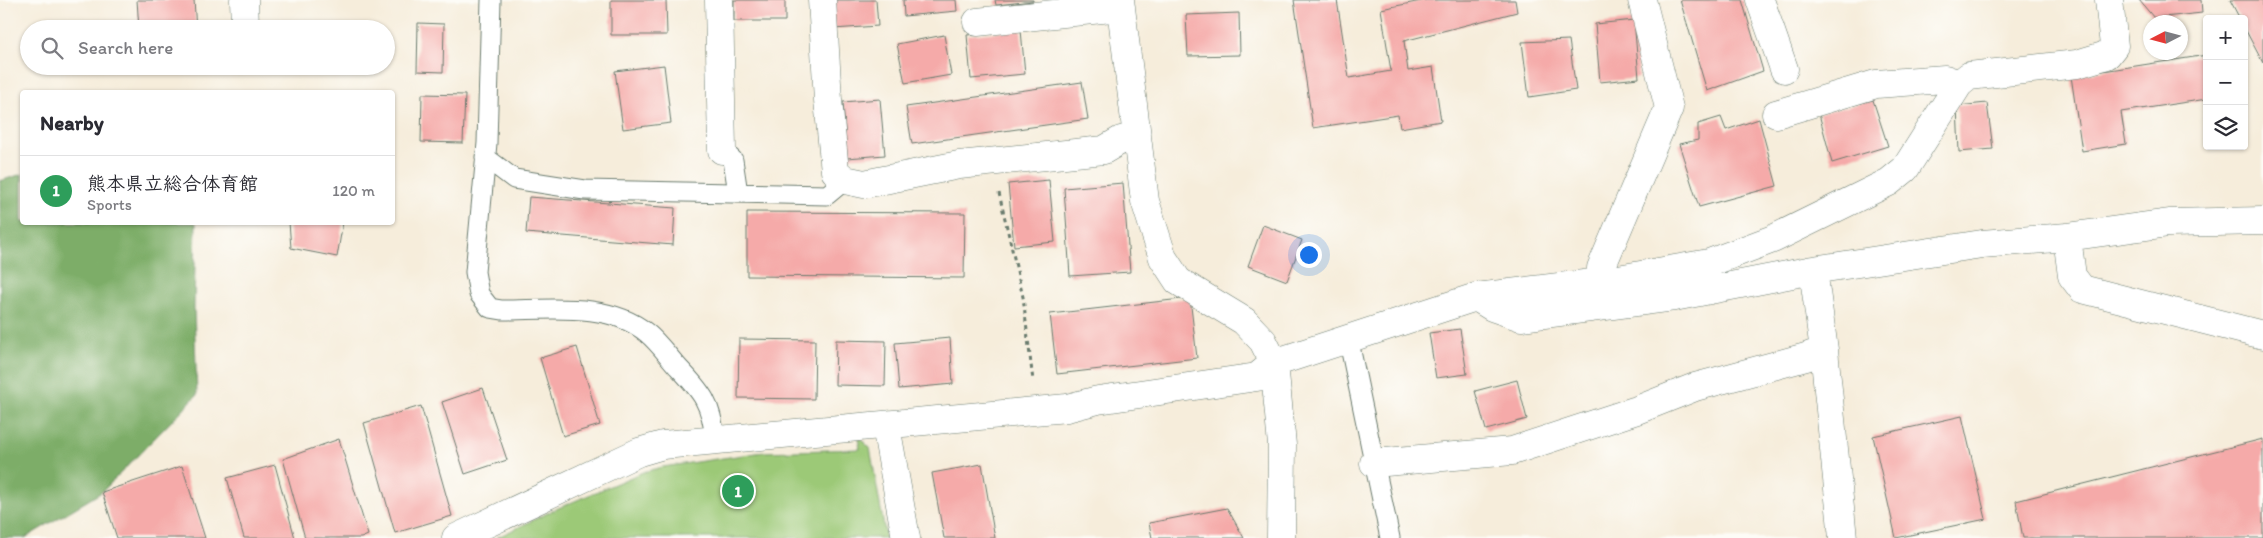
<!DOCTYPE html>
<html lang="en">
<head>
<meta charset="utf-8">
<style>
  body { margin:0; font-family:Itim,"Klee One",sans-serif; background:#f7f7f7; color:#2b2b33 }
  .controls { position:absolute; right:15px; top:15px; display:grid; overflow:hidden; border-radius:5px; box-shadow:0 1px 4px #0004 }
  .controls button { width:45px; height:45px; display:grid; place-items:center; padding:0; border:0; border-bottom:1px solid #e1e1e2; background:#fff; color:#2b2b33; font:25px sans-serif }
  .compass { position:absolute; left:2143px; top:15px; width:45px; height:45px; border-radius:50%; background:#fff; box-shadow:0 1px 4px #0004; rotate:264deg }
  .you { position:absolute; left:1308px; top:254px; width:18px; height:18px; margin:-12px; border:4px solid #fff; border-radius:50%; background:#1a73e8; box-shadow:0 0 0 8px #1a73e833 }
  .badge { display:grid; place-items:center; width:32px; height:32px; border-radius:50%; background:#111827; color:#fff; font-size:16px; font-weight:700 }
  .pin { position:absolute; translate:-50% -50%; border:2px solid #fff; box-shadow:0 1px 5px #0006 }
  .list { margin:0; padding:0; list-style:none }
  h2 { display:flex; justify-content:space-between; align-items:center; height:65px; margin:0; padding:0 20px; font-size:21px }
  h2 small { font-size:16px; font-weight:400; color:#7c7c81 }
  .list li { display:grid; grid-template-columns:32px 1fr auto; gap:15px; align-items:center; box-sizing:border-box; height:70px; padding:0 20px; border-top:1px solid #e1e1e2 }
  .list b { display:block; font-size:19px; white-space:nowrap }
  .list p { margin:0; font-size:16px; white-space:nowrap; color:#7c7c81 }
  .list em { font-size:16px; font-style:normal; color:#7c7c81 }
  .icon { flex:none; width:28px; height:28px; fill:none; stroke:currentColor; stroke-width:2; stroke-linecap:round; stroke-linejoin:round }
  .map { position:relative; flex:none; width:2263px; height:538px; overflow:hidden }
  .search { position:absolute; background:#fff; box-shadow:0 1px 4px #0004; left:20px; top:20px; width:375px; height:55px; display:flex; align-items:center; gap:12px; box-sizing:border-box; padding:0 18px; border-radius:28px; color:#7c7c81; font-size:19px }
  .panel { position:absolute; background:#fff; box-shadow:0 1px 4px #0004; left:20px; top:90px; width:375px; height:135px; border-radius:5px }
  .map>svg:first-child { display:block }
  .green { fill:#9cc977; stroke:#5e8356 }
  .forest { fill:#7dad68; stroke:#4e754e }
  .building { fill:#f5aaa9 }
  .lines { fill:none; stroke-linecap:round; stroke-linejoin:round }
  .service-casing { stroke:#6a7b6e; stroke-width:21 }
  .minor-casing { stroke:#6a7b6e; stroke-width:29 }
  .path { stroke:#6a7b6e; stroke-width:3; stroke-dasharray:4 4; stroke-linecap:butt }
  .service { stroke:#fff; stroke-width:19 }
  .minor { stroke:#fff; stroke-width:28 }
</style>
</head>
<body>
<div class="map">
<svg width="2263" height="538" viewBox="0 0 2263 538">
  <rect width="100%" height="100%" fill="#fdfcf7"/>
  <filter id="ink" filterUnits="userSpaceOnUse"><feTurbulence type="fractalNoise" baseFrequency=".02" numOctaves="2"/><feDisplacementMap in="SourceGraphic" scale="10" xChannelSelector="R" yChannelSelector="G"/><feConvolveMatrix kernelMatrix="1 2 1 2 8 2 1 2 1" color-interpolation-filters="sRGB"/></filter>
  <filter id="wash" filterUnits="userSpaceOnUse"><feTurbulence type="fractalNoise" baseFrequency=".0096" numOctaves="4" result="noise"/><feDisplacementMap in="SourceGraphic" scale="20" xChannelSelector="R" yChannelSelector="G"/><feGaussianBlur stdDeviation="1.12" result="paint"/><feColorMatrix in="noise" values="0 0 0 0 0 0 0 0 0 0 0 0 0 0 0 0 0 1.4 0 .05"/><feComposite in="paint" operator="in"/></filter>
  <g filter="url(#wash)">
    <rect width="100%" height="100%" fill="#f6eddb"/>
    <path class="green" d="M858,436l12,12 16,90h-390l60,-29 87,-37 20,-5 100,-15 97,-3z"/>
    <path class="forest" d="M22,174v48l174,1 -2,85 3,87 -95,97 -77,46h-25v-357z"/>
    <g id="blocks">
      <path class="building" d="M137,0h57l2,29h-57z
        M611,0h55l1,35h-56z
        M734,0h51v21h-51z
        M831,0h45l2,26 -45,3z
        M903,0h53l1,11 -53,5z
        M995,0h38v1l-37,4z
        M1294,0h43l12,78 42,-7 -10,-62 45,-9h89l2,12 -113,29 4,30 25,-4 8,54 -41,7 -2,-13 -85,13z
        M1680,0h62l21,71 -56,20z
        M2139,0h62l1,13 -48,5z
        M2230,0h33v63l-19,-36v-8h-4z
        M1239,13l1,42 -52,1 -2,-41z
        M1634,20l5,58 -39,4 -5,-58z
        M418,23l26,1 -1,48 -26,-1z
        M1021,30l4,44 -54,5 -4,-44z
        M944,35l7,40 -46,8 -8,-39z
        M1569,40l7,50 -47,7 -7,-55z
        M2207,55v44l-86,13 5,32 -44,7 -11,-75z
        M664,65l7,58 -48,6 -8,-58z
        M1082,82l6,37 -176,25 -6,-37z
        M422,94l43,1 -2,48 -42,-1z
        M880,99l5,56 -38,3 -4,-56z
        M1873,100l15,46 -56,17 -13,-49z
        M1987,103l6,46 -34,3 -2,-46z
        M1721,117l5,13 33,-11 18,67 -78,21 -20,-63 19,-4v-16z
        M1049,180l6,62 -41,4 -6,-62z
        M1123,183l7,89 -60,4 -6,-88z
        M529,197l146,11 -2,37 -147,-12z
        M747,212l218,1 -1,65 -217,-2z
        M289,222h54l-6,35 -46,-9z
        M1263,225l39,15 -15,41 -39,-15z
        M1190,298l7,60 -140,16 -7,-60z
        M1460,329l7,45 -31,4 -7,-45z
        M950,338l3,46 -54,5 -4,-46z
        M739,339l76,1 -1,59 -76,-1z
        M836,340l50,1 -1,45 -50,-1z
        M577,347l23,78 -37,11 -23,-78z
        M1517,380l10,39 -41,11 -11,-39z
        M483,388l24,72 -42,14 -23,-72z
        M421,406l31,110 -57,17 -31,-110z
        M1962,416l24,103 -90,19 -23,-102z
        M339,439l29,96 -7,3h-56l-22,-79z
        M2263,439v99h-240l-7,-37z
        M982,464l13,74h-51l-12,-65z
        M275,465l20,73h-51l-17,-60z
        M182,466l23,72h-88l-15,-46z
        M1227,508l17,30h-92l-3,-15z"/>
    </g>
  </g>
  <g filter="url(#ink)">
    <use href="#blocks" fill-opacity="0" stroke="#6a7b6e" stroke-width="1"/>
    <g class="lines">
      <defs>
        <path id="service" d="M491,0l-4,143 -12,129 4,22 11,14 12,2c46,0 107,-9 145,23 11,9 21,23 31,34 24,25 34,37 37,73
          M722,150l11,10 5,33
          M485,157l29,22 71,11 242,5 18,-15
          M1348,337l42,201"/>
        <path id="minor" d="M244,0l1,25
          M719,0l3,150
          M822,0l6,100 7,71 10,9 19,4 95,-19 145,-15 17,-10 16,-4
          M1120,0l25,201 18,57 15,23 66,40 19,20 11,22 8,82 -1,93
          M1760,0l24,69
          M977,22l144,-15
          M1776,114l100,-30 69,-5 14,5
          M2067,237l5,39 10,13 181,46
          M1813,270l11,80 19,188
          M1601,282v-14l68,-160 -27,-108
          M1476,297l125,-15 108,-19 64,-24 116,-57 16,-13 54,-85 10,-8 108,-12 30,-9 7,-9 -5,-46
          M886,426l20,112
          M1374,463l138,-12 125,-41 58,-23 111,-30 18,-7
          M456,538l183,-86 24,-7 404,-37 31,-8 159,-23 17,-14 202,-66 16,10 29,10 153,-20 139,-27 169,-26 85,-7 102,-14 94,-2"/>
      </defs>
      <use href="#service" class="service-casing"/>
      <use href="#minor" class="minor-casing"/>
      <path class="path" d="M999,193l24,104 10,84"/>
      <use href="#service" class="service"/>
      <use href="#minor" class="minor"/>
    </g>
  </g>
</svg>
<div class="controls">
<button>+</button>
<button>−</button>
<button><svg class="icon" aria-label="layers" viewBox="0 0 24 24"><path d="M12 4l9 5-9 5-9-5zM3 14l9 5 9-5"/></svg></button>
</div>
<svg class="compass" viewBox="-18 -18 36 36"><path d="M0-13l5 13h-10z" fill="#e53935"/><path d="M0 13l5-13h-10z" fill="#7c7c81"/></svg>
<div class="you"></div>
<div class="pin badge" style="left:738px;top:491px;background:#2e9e5b">1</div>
<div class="search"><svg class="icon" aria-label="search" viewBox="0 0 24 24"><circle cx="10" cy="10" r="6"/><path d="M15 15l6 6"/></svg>Search here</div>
<section class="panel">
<h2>Nearby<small></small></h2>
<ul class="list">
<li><span class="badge" style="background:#2e9e5b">1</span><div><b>熊本県立総合体育館</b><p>Sports</p></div><em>120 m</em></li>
</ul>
</section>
</div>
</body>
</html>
